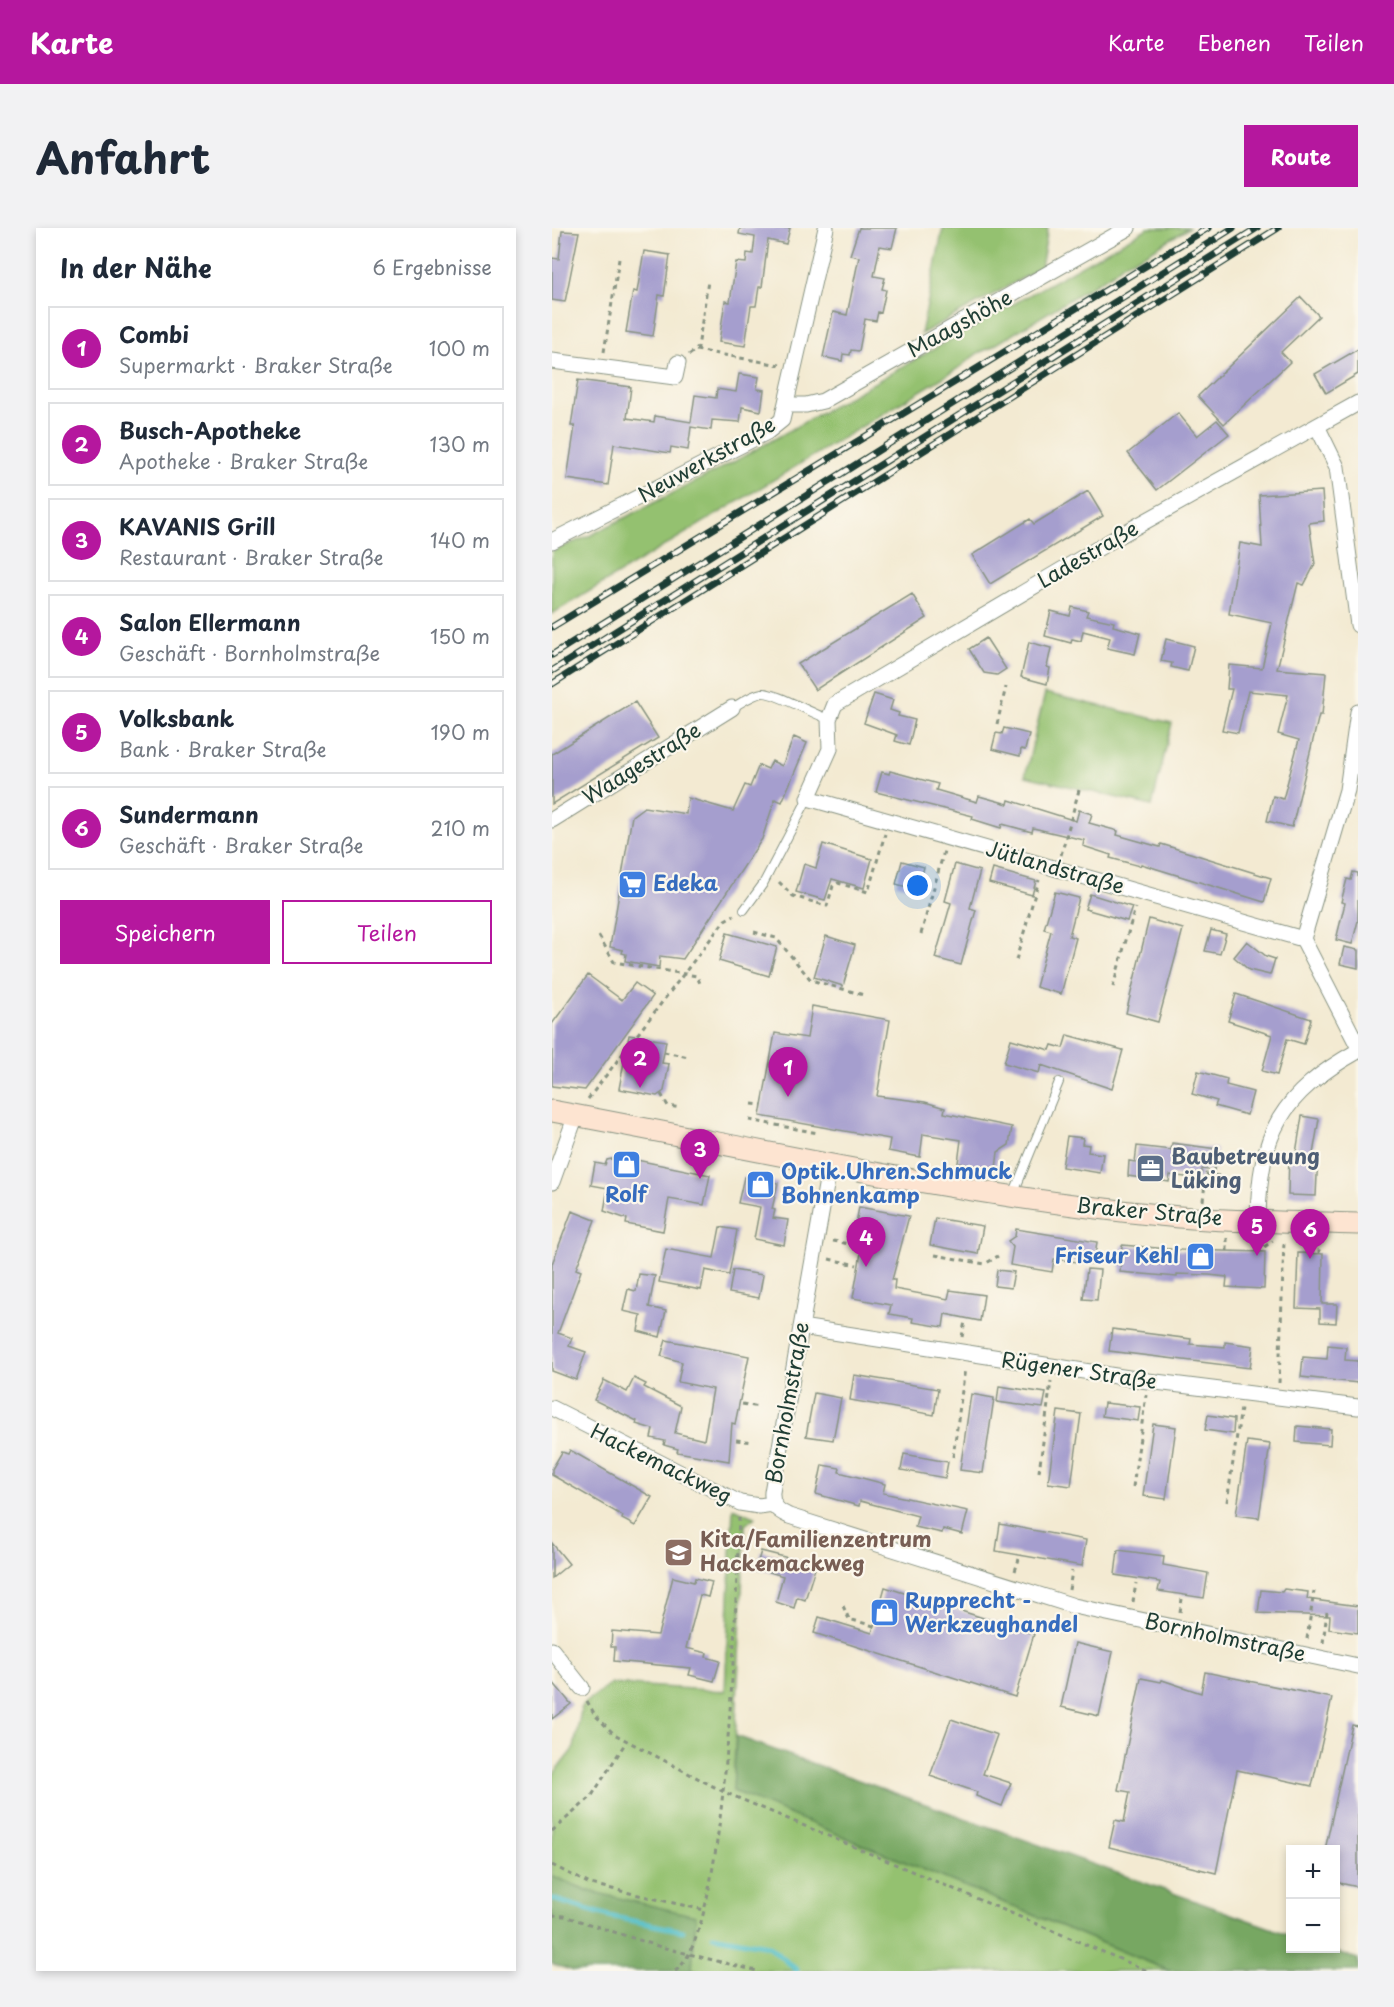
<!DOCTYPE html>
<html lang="de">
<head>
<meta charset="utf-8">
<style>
  body { margin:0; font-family:"Playpen Sans",sans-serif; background:#f2f2f3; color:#1f2937 }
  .controls { position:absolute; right:18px; bottom:18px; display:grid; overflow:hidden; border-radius:0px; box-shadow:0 3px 9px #0003 }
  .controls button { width:54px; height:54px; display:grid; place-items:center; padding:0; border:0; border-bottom:2px solid #e0e1e3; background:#fff; color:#1f2937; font:30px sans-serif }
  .you { position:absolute; left:366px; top:658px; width:21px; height:21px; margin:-15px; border:4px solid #fff; border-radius:50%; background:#1a73e8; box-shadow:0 0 0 9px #1a73e833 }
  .badge { display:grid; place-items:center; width:39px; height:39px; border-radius:50%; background:#b5179e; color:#fff; font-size:20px; font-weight:700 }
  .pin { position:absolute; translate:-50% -50px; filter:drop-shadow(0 2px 3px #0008) }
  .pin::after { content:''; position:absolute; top:32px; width:21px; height:18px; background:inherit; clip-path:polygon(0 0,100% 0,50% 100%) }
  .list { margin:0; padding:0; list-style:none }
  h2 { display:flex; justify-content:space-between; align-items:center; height:78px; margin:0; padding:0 24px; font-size:26px }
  h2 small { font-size:20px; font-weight:400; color:#747a83 }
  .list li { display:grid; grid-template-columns:39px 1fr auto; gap:18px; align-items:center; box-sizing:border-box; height:84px; margin:0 12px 12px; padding:0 12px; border:2px solid #e0e1e3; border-radius:0px }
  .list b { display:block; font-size:22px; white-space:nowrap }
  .list p { margin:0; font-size:20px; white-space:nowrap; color:#747a83 }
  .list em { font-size:20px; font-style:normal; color:#747a83 }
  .actions { display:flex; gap:12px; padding:18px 24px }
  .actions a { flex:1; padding:14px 0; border:2px solid #b5179e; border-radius:0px; text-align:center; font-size:21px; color:#b5179e }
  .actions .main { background:#b5179e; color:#fff }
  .map { position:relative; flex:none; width:806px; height:1743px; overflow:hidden; border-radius:0px }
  header { display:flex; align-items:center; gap:36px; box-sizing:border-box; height:84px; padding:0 30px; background:#b5179e; color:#fff }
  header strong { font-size:28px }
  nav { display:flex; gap:33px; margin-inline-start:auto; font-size:21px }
  .intro { display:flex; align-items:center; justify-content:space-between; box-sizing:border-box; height:144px; padding:0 36px }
  h1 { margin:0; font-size:42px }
  .button { padding:15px 27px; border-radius:0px; background:#b5179e; color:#fff; font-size:21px; font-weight:700 }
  main { display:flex; gap:36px; padding:0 36px }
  aside { flex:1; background:#fff; border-radius:0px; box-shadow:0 3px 9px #0003 }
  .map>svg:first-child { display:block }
  .green { fill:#94c170; stroke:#5a7f52; stroke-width:1.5 }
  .forest { fill:#77a762; stroke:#4b724b; stroke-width:1.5 }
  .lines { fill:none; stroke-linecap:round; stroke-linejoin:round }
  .stream { stroke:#50bec7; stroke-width:5 }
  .building { fill:#a59ece }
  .lane-casing { stroke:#899483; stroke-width:10 }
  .street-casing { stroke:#899483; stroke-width:17 }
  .secondary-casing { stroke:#899483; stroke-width:23 }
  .path { stroke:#899483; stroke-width:3; stroke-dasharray:4.5 4.5; stroke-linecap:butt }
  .lane { stroke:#fff; stroke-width:8 }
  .street { stroke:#fff; stroke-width:15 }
  .secondary { stroke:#fde4d1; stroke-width:21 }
  .rail-casing { stroke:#1f3d34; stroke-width:7 }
  .rail { stroke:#fbf7ec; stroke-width:4.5; stroke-dasharray:14; stroke-linecap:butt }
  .labels { text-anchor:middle; stroke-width:4.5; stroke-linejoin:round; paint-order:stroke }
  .street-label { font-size:21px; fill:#1f3d34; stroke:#fbf7ec }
  .shop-label { font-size:21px; font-weight:bold; fill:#366cbe; stroke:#fbf7ec; text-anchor:start }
  .service-label { font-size:21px; font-weight:bold; fill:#4e5e75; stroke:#fbf7ec; text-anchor:start }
  .education-label { font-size:21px; font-weight:bold; fill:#785e54; stroke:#fbf7ec; text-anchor:start }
</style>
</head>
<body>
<header>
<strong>Karte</strong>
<nav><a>Karte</a><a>Ebenen</a><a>Teilen</a></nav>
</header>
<div class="intro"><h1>Anfahrt</h1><a class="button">Route</a></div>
<main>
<aside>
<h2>In der Nähe<small>6 Ergebnisse</small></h2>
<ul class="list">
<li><span class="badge">1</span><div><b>Combi</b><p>Supermarkt · Braker Straße</p></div><em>100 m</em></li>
<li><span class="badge">2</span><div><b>Busch-Apotheke</b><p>Apotheke · Braker Straße</p></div><em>130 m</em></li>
<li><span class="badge">3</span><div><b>KAVANIS Grill</b><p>Restaurant · Braker Straße</p></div><em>140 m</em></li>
<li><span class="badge">4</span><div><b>Salon Ellermann</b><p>Geschäft · Bornholmstraße</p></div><em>150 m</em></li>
<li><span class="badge">5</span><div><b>Volksbank</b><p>Bank · Braker Straße</p></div><em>190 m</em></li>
<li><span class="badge">6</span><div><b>Sundermann</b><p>Geschäft · Braker Straße</p></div><em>210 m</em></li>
</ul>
<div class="actions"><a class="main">Speichern</a><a>Teilen</a></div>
</aside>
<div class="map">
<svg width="806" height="1743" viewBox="0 0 806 1743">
  <rect width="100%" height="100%" fill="#fbf7ec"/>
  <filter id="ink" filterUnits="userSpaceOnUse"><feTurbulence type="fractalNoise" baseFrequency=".0167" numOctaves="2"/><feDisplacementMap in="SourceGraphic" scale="12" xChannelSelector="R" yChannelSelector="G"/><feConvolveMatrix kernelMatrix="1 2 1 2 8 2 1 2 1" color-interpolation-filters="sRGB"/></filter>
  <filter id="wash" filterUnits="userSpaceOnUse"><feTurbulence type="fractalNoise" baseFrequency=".008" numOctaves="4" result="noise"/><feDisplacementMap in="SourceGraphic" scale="24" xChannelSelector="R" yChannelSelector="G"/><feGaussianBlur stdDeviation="1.35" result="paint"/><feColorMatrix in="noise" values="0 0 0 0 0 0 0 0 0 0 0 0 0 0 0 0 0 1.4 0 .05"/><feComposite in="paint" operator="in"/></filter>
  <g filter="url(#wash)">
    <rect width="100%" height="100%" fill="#f3ead2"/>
    <path class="green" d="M391,0h105l-7,40 -120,66z
      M596,0h41l-42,25 -24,11 -10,9 -123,75 -12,5 -21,16 -405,245v-63l35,-14 143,-73z
      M493,465l127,30 -20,83 -127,-30z
      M181,1280l22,9 -10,8 -12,266 437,180h-469l-9,-2 -103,-78 -37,-15v-100l22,-28 8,-43 29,-21 114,7z"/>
    <path class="forest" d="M184,1508l554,199v13l38,1 30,10v12h-188l-437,-180z
      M0,1648l37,15 107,25 -4,53 9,2h-127l-22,-7z"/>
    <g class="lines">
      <path class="stream" d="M0,1671l57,17 74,15
        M161,1708l55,10 29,24"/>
    </g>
    <g id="blocks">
      <path class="building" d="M188,0h50l-4,16 -18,-4 -6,47h-3l-3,19h-5l-6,40 -26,-4 6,-41 5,1 6,-40 10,1 1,-10 6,1 2,-17 -16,-3z
        M307,0h38l-5,20 -12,-2 -6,30 11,2 -3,11 4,1 -5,23 -3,-1 -2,9 -11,-2 -6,32 -8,-1 -1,5 -7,-1 -1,7 -19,-4 10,-45 14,3 12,-58 -9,-2z
        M10,3l17,1 -14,70 -13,-2v-42l7,1z
        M92,23l26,4 -6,41 -5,-1 -6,41 -27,-4 7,-41 4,1z
        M749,69l18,19 -38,36 9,10 -66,62 -26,-28z
        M806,121v25l-32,19 -11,-19z
        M187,146l20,3 -2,12 7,1 -3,21 -19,-4 -2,15 -28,-2 -1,10 -20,-3 -3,23 -17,-3 -1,6 -56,-9 -6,41 -41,-6 8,-53h-4l7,-46 53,7 -4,31 27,4 1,-6 36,6 4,-27 21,3 1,-9 19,3z
        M626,185l19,23 20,-16 12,14 -72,56 -29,-37z
        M536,263l15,25 -113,68 -18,-29 58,-36 4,5z
        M770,263l2,30 -15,2 6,41 -11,21 -6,-2 -21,86 49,4 -4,42h-3l-27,112 -25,-6 6,-25 10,3 16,-59 -21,-6 10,-39 -40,-4 -10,42 -16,-3 10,-41h-5l2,-24 33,3 10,-45 -43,-9 11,-71 22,4 -3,-52z
        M360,366l15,24 -112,72 -17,-26z
        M520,379l16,4 -2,5 28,6 -1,4 27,7 -5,21 -28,-6 3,-10 -27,-7 -2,10 -9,-2 -1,4 -26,-7 6,-25 19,5z
        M434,410l20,31 -9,6 -13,-2 -15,-24z
        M614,411l28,7 -6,25 -17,-4 1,-4 -11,-2z
        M477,414l22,6 -4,19 3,1 -3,16 -26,-7z
        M322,466l19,6 -3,10 9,3 -1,3 17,4 -6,25 -14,-4 2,-6 -33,-12z
        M83,474l23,36 -106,66v-50z
        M452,500l25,6 -4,16 -4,-1 -1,7 -28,-7 4,-16 6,1z
        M242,509l13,6 -25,59 -7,-3 -13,40 -79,120 -23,-3 -1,11 -34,-6 1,-7 -4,-1 1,-3 -13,-3 22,-131 12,-9 42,7 2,-16 45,13 12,-26 5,2 9,-22 9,4 4,-8 10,5z
        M338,543l48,13 -2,6 41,12 2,-6 29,8 1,-4 67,21 3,-11 13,4 -3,9 29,8 -1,4 43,12 1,-3 110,34 -7,24 -123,-38 -1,2 -30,-8 1,-3 -28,-9 1,-6 -51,-12 -1,4 -30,-8 -1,4 -29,-9 1,-3 -97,-24 6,-20 7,2z
        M271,616l49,15 -8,29 -32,-9 -7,21 -29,-8 8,-28 12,4z
        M350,633l22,6 -6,23 -22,-6z
        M403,636l25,7 -10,37 6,2 -15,55 -26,-7 16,-55 -6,-2z
        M441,641l43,12 -4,14 -43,-12z
        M801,644l5,1v48l-6,23 -16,-4 9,-37 -4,-1 6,-23 4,1z
        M503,664l24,6 -10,38 7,2 -15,56 -25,-7 15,-56 -7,-2z
        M538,666l42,13 -5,14 -42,-12z
        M597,691l34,10 -25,93 -32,-9z
        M659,702l15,4 -6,20 -15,-3z
        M175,705l50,14 -8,29 -50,-15z
        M274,708l29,9 -12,41 -29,-9z
        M695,713l19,15 9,3 -5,16 -21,-5 -15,-13z
        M792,719l14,3v18l-18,-4z
        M36,747l34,25 13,-17 18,13 -68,94 -33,-4v-62z
        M684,766l75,25 -7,25 -17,-5 -10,36 -15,-4 10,-36 -44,-14z
        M260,778l78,14 -13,76 48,6 20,6 -1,5 68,14 -3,18 -11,7 -2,17 -38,-6 3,-23 -38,-6 -3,23 -32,-6 2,-12 -130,-23 15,-83 32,5z
        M77,807l37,6 -4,22 7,1 -5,27 -7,5 -38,-7z
        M515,807l56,15 -11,39 -71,-24 -2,8 -35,-10 7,-24 39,11 2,-5 11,3z
        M646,843l29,8 -1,6 27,7 -6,23 -32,-9 2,-5 -25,-7z
        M750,888l17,3 -6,35h5l-2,42 -28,-1 1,-42h7z
        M515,908l16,2 -1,6 7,1 -1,7 15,2 -3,19 -38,-6z
        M620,915l45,6 -3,22 -12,-2 -1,10 -31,-4 -1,7 -41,-6 1,-15 6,1 2,-16 34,4z
        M70,929l88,18 -6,30 -35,-6 -6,32 -37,-7 1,-5 -23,-8 4,-23 -17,-3 4,-22 10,2 2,-5z
        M192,949l34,6 -6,26 3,1 -2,8 15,2 -4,25 -30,-6 6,-32 -22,-4z
        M307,979l50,9 -17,64h3l-1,9 54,10 2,-9 34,5 -4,26 -35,-7 -2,13 -31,-5 1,-4 -24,-4 2,-9 -38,-7 11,-62 -10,-2z
        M20,983l23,9 -19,49 5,2 -23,62 14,5 -3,8 17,6 -10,28 -24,-9v-107z
        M383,990l48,8 -5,28 -48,-9z
        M168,999l17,3 -8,45 -24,-5 -4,20 -42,-8 7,-33 48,9z
        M464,1001l81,13 -3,22 -40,-5 -2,13 -42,-7 3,-18 -5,-6 7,-5z
        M570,1017l59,5 84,2 -1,37 -38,-2 1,-10 -18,-2 -32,-1v3l-57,-5z
        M746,1025l25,1 -1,50h15l-1,19 -16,-1v-13l-24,-1z
        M535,1041l13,1 -3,30 -14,-1z
        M181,1042l30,5 -4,23 -30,-5z
        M445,1042l17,2 -3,16 -16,-2z
        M87,1046l16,2 -6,31 17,4 -6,26 -22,-6 3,-16 -18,-4 5,-22 8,2z
        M560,1101l79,10 -1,5 35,3v-5l28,4 -3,22 -141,-17z
        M114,1112l83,16 -14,68 -3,-1 -3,38 -52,-9 1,-3 -14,-4 1,-4 -14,-3 2,-9 -17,-5 1,-3 -43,-21 10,-20 23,12 7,-14 12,6 -2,3 37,19 -6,27 29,7 9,-51 -35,-7 4,-20 -21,-6z
        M776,1117l18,2 -1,13 13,1v22l-57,-6 2,-20 24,2z
        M302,1147l84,14 -4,26 -84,-15z
        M447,1158l47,7 -3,15 -46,-6z
        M262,1165l27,5 -8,42 -27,-4z
        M419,1166l23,4 -11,75 -23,-3z
        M552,1175l36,4 -2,14 -36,-5z
        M506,1183l23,3 -10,72 -23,-3z
        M656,1187l26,4 -1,15 -28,-4z
        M601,1196l23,3 -10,72 -23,-3z
        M745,1198l34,3 -1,16 -34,-3z
        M695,1213l23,3 -11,74 -23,-3z
        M18,1222l82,47 -17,29 -13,-7 1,-3 -71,-41v-6l10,-17 6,2z
        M352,1226l44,8 -3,16 -44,-8z
        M270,1237l18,3 -1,4 46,12 -2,9 85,18 -6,23 -19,-5 -1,4 -27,-6 3,-11 -58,-15 -1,5 -43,-12z
        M448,1296l86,16 -4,26 -86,-15z
        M0,1315l17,21 -17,14z
        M566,1322l46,6 -1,9 45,8 -4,25 -46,-7 2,-9 -45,-7z
        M209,1323l55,14 -11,35 -8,-3 -3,11 -18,-6 7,-26 -27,-8z
        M121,1349l21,5 1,-4 17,4 -4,15 -8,-2 -14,53 21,5 -1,4 14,4 -6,20 -25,-6 2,-7 -77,-7 1,-14h-4l1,-16 46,4z
        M333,1359l149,47 -19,63 -201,-64 5,-16 53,16z
        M732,1361l24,3 -1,7 51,7v27l-29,-4 1,-13 -72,-3 3,-23 21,2z
        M523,1415l38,9 -14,64 -38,-9z
        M653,1444l127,26 -20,88 -75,-16 -21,103 -107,-26 6,-27 9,2 6,-30 -12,-2 23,-112 20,4 1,-2 39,13z
        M0,1453l19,23 -19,15z
        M399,1491l46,16 -14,39 28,9 -9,23 -26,-10 1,-4 -47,-16z
        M800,1497l6,1v161l-23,-5v-32h-10z"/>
    </g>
  </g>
  <g filter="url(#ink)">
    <use href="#blocks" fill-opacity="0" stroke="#899483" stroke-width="1.5"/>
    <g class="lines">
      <defs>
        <path id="lane" d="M180,480c9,-5 19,-13 30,-15 10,-2 53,22 67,26
          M192,682l19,-26 45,-86
          M461,967l46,-113"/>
        <path id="street" d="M0,133l123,16 3,-14
          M235,177h19l17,-4 305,-173
          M765,198l20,41 21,158
          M0,313l215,-109 15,-12 44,-192
          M806,484l-11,78 -44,149 55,107
          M0,592l180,-112
          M751,711l-495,-141 22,-49 -1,-30 6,-15 284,-168 239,-133
          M278,935l-58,329c-1,14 6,19 17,24l285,90 284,60
          M0,954l24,-67
          M706,993c1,-88 23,-127 100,-170
          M249,1099l347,54 210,26
          M0,1180l188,95 19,3 14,-2
          M0,1422l30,38"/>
        <path id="secondary" d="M0,883c201,37 403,84 607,104 66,7 133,7 199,9"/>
      </defs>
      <use href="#lane" class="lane-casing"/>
      <use href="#street" class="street-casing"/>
      <use href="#secondary" class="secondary-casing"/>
      <path class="path" d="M144,122l84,15
        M52,124l15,-93
        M137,127l9,-7 10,-67
        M445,496l9,-37
        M509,627l18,-65
        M227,654l14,14 34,10 6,-20 5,-3 30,9 17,-58
        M202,704l22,6 35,42 53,15
        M369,706l23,-83
        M47,708l15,26 83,14 4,10
        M464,732l23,-80
        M561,759l22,-79
        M112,824l25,5
        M109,866l7,12 13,2
        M36,871l137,-179 9,-5
        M200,876l10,1
        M197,892l69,13
        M651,973l3,-27 13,2
        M281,1013l43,8 2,-9
        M675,1023v-13
        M705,1024l16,-11
        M705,1024l1,-13
        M767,1026v-12
        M383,1027l50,9 13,-8
        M277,1031l28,6
        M410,1109l3,-16
        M727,1155l5,-142
        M190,1176l17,3
        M184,1212l17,2
        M401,1229l12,-89
        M487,1244l12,-91
        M581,1259l13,-92
        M675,1274l14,-94
        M463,1343l4,-12
        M517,1362l3,-19
        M581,1374l3,-19
        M291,1378l6,13 25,7
        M628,1384l2,-13
        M755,1411l7,-48
        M771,1415l4,-31
        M35,1473l8,14 19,19 108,57 426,180
        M0,1603l39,-34 35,-55
        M0,1637l38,19 114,26
        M0,1687l12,1 97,31 96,24
        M123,1743c54,-34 61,-379 64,-453"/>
      <use href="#lane" class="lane"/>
      <use href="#street" class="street"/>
      <use href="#secondary" class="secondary"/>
      <defs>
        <path id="rail" d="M0,399l656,-399
          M0,427l681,-427
          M0,443l705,-443
          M0,456l726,-456"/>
      </defs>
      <use href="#rail" class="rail-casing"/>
      <use href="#rail" class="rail"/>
    </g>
  </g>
  <defs>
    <symbol id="supermarket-square" viewBox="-11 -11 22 22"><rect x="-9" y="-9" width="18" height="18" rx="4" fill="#3f7fe0" stroke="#fbf7ec"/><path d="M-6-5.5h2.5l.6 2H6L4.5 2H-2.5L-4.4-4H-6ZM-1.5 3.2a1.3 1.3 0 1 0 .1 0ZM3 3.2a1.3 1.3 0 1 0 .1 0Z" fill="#fff"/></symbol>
    <symbol id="shop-square" viewBox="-11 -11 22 22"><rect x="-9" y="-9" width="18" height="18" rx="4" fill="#3f7fe0" stroke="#fbf7ec"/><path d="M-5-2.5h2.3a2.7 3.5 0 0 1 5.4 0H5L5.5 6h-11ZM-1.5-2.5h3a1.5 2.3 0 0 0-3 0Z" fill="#fff"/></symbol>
    <symbol id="office-square" viewBox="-11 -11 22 22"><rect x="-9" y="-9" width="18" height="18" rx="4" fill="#5c6f8a" stroke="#fbf7ec"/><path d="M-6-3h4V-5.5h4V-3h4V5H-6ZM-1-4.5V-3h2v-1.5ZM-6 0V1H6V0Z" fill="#fff"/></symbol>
    <symbol id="school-square" viewBox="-11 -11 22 22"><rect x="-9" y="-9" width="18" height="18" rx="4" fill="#8d6e63" stroke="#fbf7ec"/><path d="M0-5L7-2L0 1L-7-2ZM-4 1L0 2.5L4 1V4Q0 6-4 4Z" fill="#fff"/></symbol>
  </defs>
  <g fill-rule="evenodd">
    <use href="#supermarket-square" x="64" y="640" width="33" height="33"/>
    <use href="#shop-square" x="58" y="920" width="33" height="33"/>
    <use href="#office-square" x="582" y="924" width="33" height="33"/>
    <use href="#shop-square" x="192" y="940" width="33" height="33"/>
    <use href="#shop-square" x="632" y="1012" width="33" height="33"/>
    <use href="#school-square" x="110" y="1308" width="33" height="33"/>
    <use href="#shop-square" x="316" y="1368" width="33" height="33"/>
  </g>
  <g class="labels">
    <g class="street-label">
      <text transform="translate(408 96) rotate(-29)" y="7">Maagshöhe</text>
      <text transform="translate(155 232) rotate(-29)" y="7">Neuwerkstraße</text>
      <text transform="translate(536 327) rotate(-30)" y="7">Ladestraße</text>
      <text transform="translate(90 536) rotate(-32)" y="7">Waagestraße</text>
      <text transform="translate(503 640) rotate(16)" y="7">Jütlandstraße</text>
      <text transform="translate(597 984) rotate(5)" y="7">Braker Straße</text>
      <text transform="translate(527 1143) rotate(8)" y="7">Rügener Straße</text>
      <text transform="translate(236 1175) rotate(-80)" y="7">Bornholmstraße</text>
      <text transform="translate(109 1236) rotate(26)" y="7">Hackemackweg</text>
      <text transform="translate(673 1410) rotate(12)" y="7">Bornholmstraße</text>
    </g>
    <g class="shop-label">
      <text x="101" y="663">Edeka</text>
      <text x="229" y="951">Optik.Uhren.Schmuck<tspan x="229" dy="24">Bohnenkamp</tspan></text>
      <text x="74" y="974" text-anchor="middle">Rolf</text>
      <text x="627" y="1035" text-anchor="end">Friseur Kehl</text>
      <text x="353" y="1380">Rupprecht -<tspan x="353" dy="24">Werkzeughandel</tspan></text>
    </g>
    <g class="service-label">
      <text x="619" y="936">Baubetreuung<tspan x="619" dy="24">Lüking</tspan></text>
    </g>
    <g class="education-label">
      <text x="148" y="1319">Kita/Familienzentrum<tspan x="148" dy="24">Hackemackweg</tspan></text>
    </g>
  </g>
</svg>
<div class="controls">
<button>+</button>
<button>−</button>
</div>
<div class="you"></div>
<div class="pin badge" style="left:236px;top:869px">1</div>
<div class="pin badge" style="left:88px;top:860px">2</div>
<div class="pin badge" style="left:148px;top:951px">3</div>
<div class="pin badge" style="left:314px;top:1039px">4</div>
<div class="pin badge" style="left:705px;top:1028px">5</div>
<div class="pin badge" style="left:758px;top:1031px">6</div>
</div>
</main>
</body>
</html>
